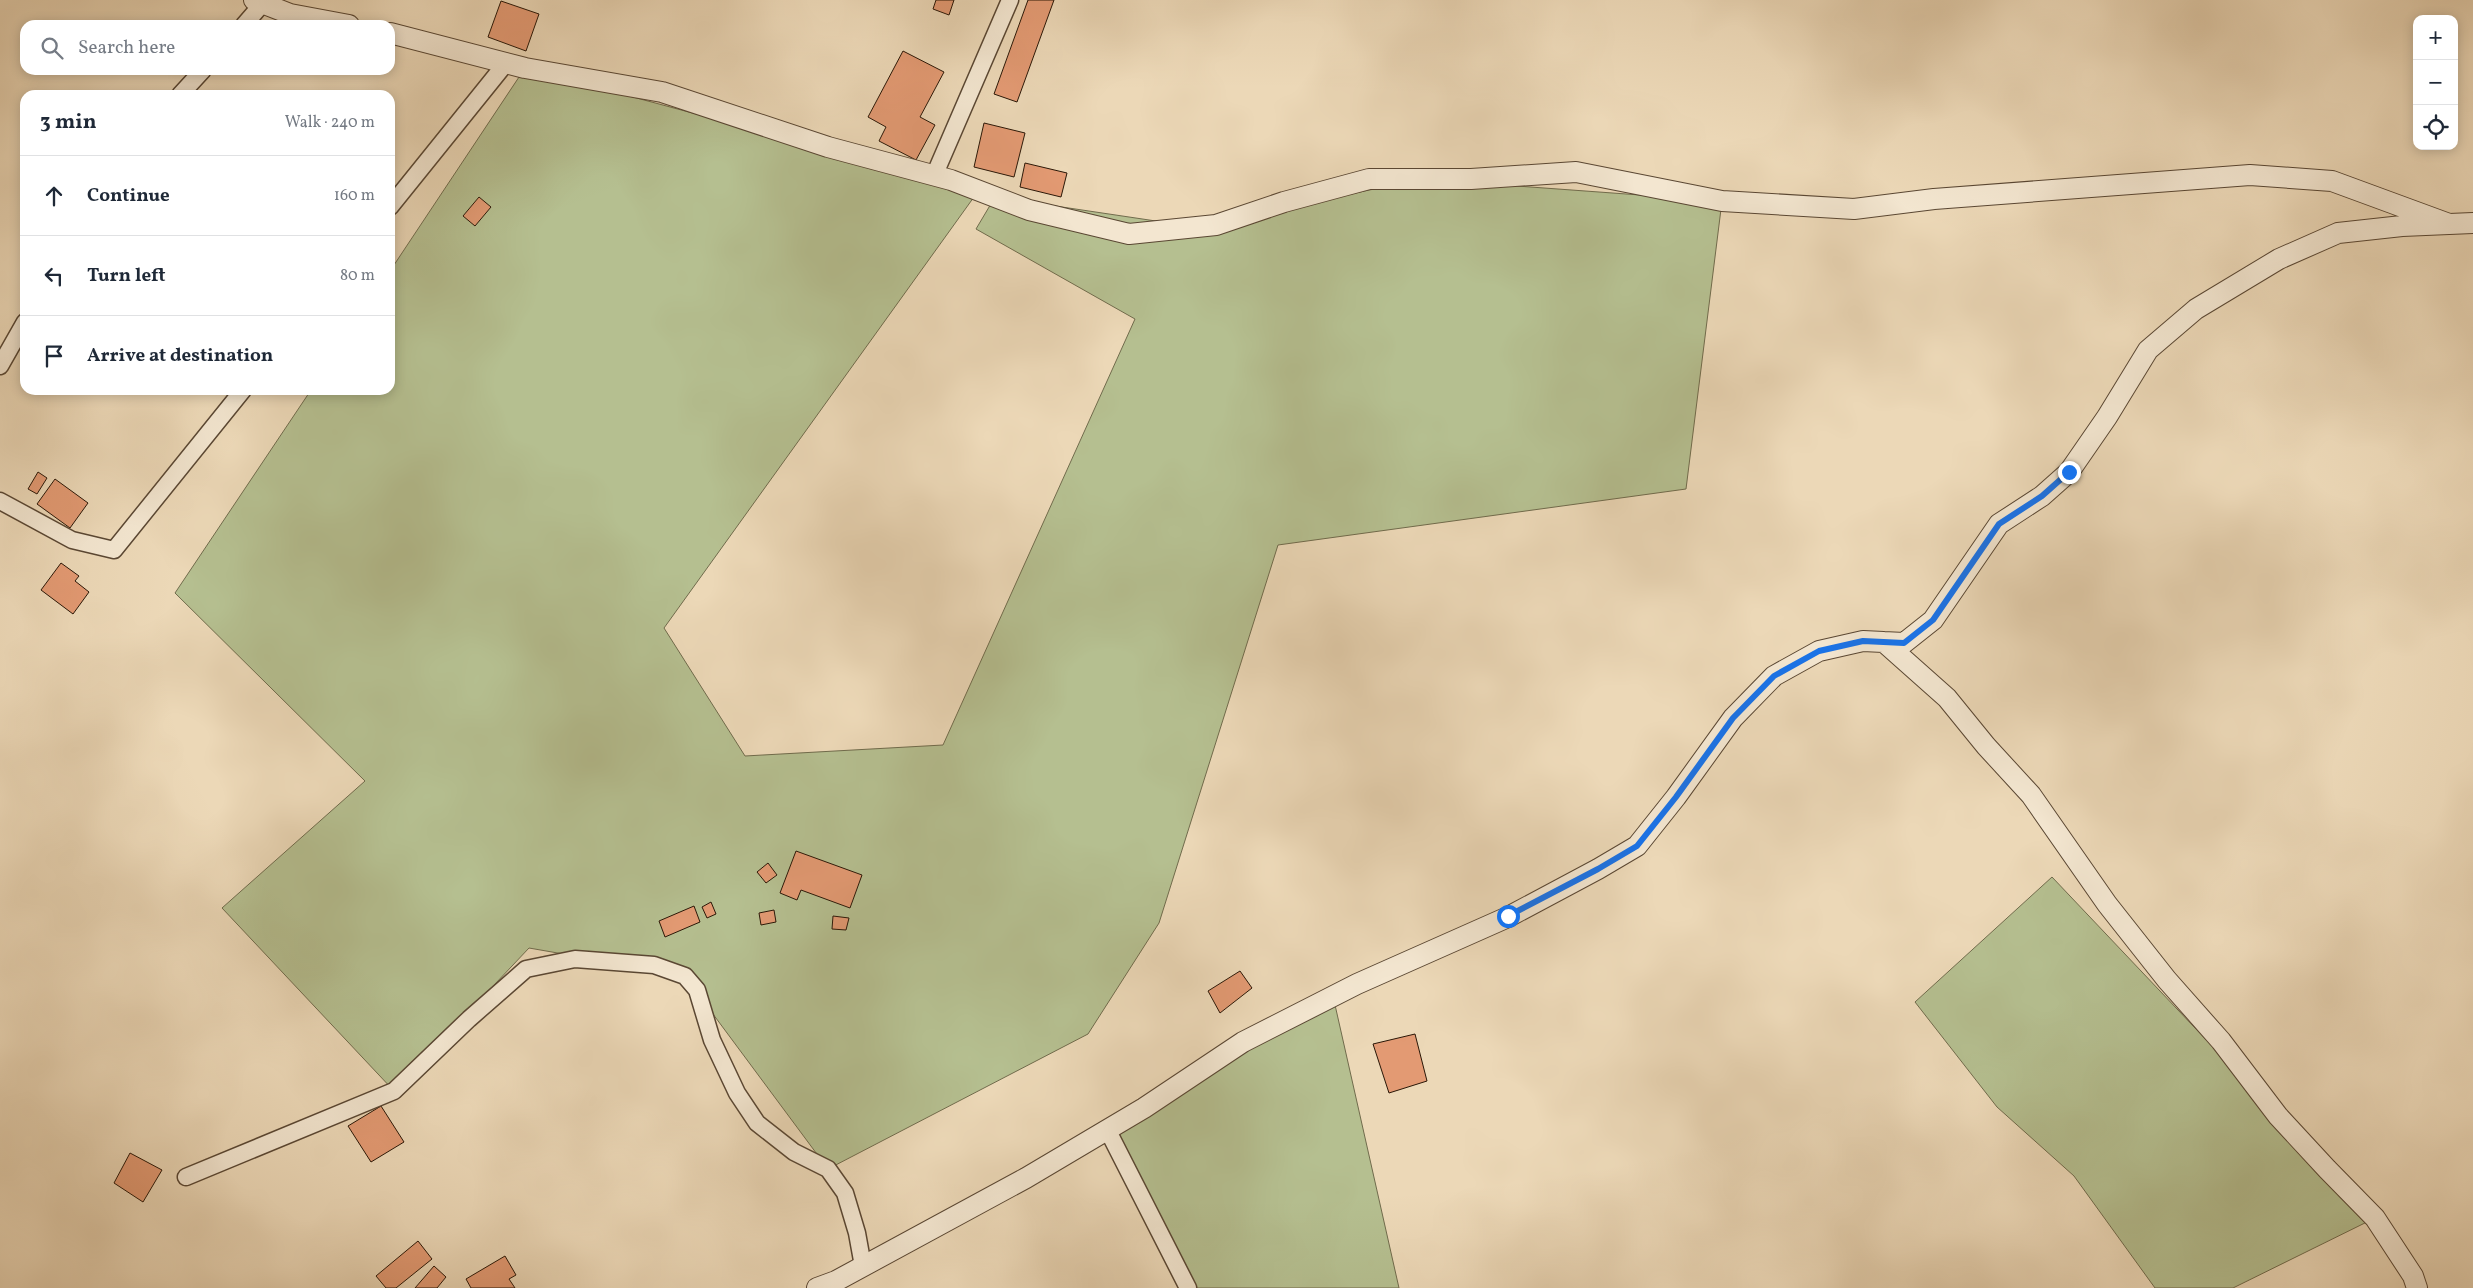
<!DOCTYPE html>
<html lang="en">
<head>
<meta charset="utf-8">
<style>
  body { margin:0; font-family:Vollkorn,serif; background:#f2f2f3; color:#1f2937 }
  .controls { position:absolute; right:15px; top:15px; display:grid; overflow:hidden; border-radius:10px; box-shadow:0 2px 12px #0003 }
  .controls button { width:45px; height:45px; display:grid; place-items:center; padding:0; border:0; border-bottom:1px solid #e0e1e3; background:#fff; color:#1f2937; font:25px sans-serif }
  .stop { position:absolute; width:15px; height:15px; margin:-11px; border:4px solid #1a73e8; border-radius:50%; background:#fff }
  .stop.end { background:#1a73e8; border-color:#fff; box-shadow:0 1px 5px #0008 }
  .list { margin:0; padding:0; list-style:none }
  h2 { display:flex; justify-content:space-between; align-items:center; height:65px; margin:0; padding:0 20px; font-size:21px }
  h2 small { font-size:16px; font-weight:400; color:#747a83 }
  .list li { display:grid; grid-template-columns:32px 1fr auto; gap:15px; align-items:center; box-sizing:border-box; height:80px; padding:0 20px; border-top:1px solid #e0e1e3 }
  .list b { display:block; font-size:19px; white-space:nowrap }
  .list em { font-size:16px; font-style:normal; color:#747a83 }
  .icon { flex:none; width:28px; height:28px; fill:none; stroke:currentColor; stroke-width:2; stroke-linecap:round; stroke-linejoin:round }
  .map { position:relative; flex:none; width:2473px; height:1288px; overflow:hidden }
  .search { position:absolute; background:#fff; box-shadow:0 2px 12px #0003; left:20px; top:20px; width:375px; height:55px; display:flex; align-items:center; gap:12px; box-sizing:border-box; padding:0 18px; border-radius:15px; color:#747a83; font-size:19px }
  .panel { position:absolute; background:#fff; box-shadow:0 2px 12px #0003; left:20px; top:90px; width:375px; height:305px; border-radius:15px }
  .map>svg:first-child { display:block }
  .green { fill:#b5bf90; stroke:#706b4c }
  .building { fill:#e39a73; stroke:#2a1707 }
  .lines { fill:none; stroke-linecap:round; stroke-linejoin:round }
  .minor-casing { stroke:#5a4733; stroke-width:19 }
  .tertiary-casing { stroke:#5a4733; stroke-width:22 }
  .minor { stroke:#f3e6d0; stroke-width:16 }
  .tertiary { stroke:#f3e6d0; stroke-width:20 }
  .route { stroke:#1a73e8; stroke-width:6 }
</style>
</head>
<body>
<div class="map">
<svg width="2473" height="1288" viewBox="0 0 2473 1288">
  <rect width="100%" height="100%" fill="#ecd8b7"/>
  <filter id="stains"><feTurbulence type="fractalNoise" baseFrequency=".004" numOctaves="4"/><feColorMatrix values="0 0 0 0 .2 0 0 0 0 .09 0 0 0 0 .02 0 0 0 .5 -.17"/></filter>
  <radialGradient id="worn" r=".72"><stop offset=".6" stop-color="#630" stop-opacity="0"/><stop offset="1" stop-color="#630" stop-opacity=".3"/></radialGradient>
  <path class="green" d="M525,68l454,122 -315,438 81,128 198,-11 192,-426 -159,-90 19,-32 201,30 225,-48 301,22 -36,288 -408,56 -119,378 -71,111 -260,135 -144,-194 -155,-27 -135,143 -172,-183 143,-127 -190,-188 136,-203h79v-119z
    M2052,877l323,341 -142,70h-78l-81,-112 -77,-69 -82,-105z
    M1333,996l66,292h-210l-82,-159z"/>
  <path class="building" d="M936,0h18l-5,15 -16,-6z
    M1028,0h26l-37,102 -23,-8z
    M501,1l38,13 -13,37 -38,-14z
    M903,51l41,21 -24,45 15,8 -19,35 -37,-19 7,-14 -18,-10z
    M984,123l41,10 -11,44 -40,-10z
    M1025,163l42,10 -6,24 -41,-10z
    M479,197l12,10 -16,19 -12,-10z
    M38,472l9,6 -10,16 -9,-5z
    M55,479l33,24 -18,25 -33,-24z
    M61,563l18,13 -4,5 14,11 -16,22 -32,-24z
    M796,851l66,24 -12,33 -49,-18 -4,10 -17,-7z
    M768,863l9,12 -11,8 -9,-11z
    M711,902l5,12 -9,4 -5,-11z
    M694,906l6,16 -35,15 -6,-16z
    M774,910l2,12 -15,3 -2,-12z
    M833,916l16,2 -3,12 -14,-1z
    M1240,971l12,17 -32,25 -12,-22z
    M1415,1034l12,47 -38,12 -16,-49z
    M381,1106l23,36 -33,20 -23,-36z
    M130,1153l32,17 -19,32 -29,-19z
    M418,1241l14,18 -36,29h-10l-10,-12z
    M505,1256l11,19 -7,4 6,9h-44l-5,-9z
    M434,1266l12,11 -9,11h-22z"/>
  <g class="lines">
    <defs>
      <path id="minor" d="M244,25l19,-22
        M180,95l23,-25
        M934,176l76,-176
        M390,207l116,-144
        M0,366l25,-44
        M0,501l72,39 42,10 129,-160
        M1107,1129l81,159
        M186,1177l208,-86 75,-72 57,-50 49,-10 79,6 31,11 12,14 15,50 25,53 20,30 37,29 34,17 17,24 12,40 6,33"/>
      <path id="tertiary" d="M254,0l36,14 59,11
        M390,33l135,35 137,24 166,55 123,33 78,30 100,24 87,-9 68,-23 85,-23h102l105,-7 146,29 132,8 80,-10 316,-24 82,6 117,43
        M1884,642l63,56 39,48 45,49 76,109 60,76 54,61 57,75 49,53 48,49 38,58 4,12
        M817,1288l19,-7 190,-103 118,-70 99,-66 114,-58 151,-67 90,-48 39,-23 39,-49 57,-79 41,-42 45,-25 44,-10 41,2 29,-23 66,-96 43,-28 27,-24 38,-55 41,-67 48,-41 83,-50 59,-26 64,-7 71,-3"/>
    </defs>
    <use href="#minor" class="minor-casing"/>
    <use href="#tertiary" class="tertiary-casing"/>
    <use href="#minor" class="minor"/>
    <use href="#tertiary" class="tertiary"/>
  </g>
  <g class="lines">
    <path class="route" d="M1508,916l90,-47 39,-23 39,-49 57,-79 41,-42 45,-25 44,-10 41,2 29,-23 66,-96 43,-28 27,-24"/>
  </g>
  <rect width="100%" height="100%" filter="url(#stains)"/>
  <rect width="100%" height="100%" fill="url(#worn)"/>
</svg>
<div class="controls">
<button>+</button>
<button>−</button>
<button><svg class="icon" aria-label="locate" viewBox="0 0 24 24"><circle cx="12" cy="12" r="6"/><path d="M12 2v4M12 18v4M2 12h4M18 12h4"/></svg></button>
</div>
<div class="stop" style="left:1508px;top:916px"></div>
<div class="stop end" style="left:2069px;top:472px"></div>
<div class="search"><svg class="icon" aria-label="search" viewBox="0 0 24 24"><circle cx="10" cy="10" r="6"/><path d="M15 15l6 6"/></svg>Search here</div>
<section class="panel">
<h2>3 min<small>Walk · 240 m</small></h2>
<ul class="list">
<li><svg class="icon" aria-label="ahead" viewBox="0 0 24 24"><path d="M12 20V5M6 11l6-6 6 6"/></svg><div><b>Continue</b></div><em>160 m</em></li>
<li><svg class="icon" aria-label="left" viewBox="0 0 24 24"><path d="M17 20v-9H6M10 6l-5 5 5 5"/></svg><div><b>Turn left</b></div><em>80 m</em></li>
<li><svg class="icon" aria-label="arrive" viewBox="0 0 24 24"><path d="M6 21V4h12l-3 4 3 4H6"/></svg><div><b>Arrive at destination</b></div></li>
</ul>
</section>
</div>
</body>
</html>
